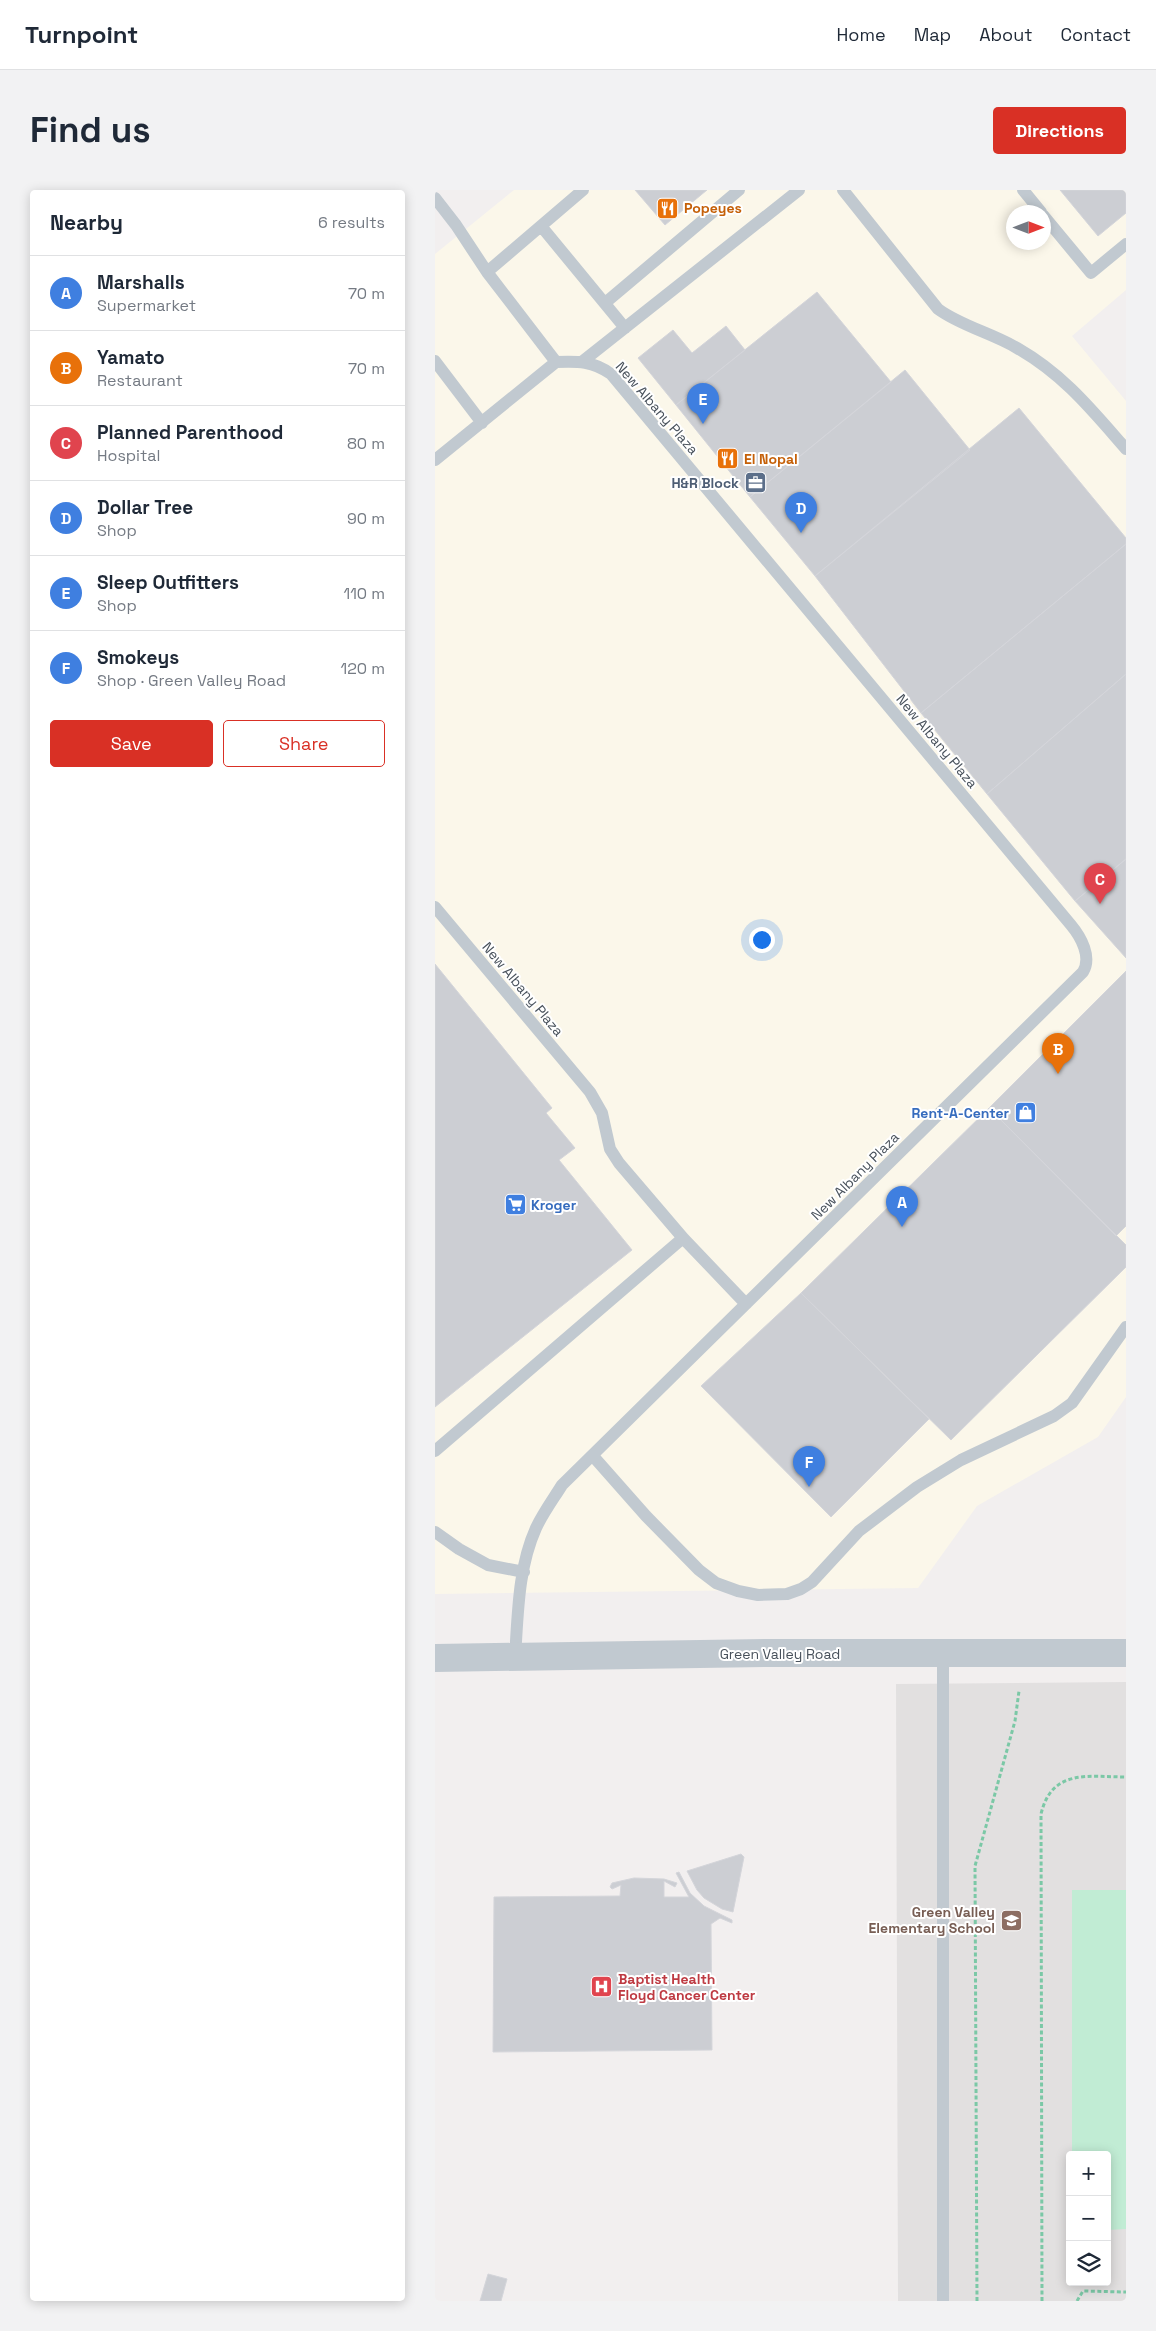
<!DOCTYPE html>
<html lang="en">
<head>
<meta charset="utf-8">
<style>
  body { margin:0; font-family:"Space Grotesk",sans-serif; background:#f2f2f3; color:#1f2937 }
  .controls { position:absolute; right:15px; bottom:15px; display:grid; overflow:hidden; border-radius:5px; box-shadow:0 2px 12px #0003 }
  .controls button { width:45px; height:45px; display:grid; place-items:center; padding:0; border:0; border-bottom:1px solid #e0e1e3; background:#fff; color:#1f2937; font:25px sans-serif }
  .compass { position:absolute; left:571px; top:15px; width:45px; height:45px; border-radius:50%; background:#fff; box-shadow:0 2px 12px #0003; rotate:90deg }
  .you { position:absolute; left:326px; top:749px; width:18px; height:18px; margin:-12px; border:4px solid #fff; border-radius:50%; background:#1a73e8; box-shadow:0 0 0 8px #1a73e833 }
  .badge { display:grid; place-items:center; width:32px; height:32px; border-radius:50%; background:#d93025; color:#fff; font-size:16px; font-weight:700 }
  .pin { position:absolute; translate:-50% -41px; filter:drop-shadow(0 1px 2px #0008) }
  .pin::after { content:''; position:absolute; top:26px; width:18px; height:15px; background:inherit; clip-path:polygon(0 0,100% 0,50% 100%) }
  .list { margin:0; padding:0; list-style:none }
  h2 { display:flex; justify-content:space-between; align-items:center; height:65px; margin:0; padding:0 20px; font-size:21px }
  h2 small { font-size:16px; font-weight:400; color:#747a83 }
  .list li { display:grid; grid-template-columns:32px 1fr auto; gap:15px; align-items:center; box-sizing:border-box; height:75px; padding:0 20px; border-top:1px solid #e0e1e3 }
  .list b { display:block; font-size:19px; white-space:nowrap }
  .list p { margin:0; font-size:16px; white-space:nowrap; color:#747a83 }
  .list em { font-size:16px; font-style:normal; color:#747a83 }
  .actions { display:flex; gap:10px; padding:15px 20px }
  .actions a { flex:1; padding:11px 0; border:1px solid #d93025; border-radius:5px; text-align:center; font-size:18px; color:#d93025 }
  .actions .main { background:#d93025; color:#fff }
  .icon { flex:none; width:28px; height:28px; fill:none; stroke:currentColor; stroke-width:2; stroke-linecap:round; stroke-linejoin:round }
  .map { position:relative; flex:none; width:691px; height:2111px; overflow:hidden; border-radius:5px }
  header { display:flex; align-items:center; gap:30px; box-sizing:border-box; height:70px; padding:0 25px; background:#fff; border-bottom:1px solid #e0e1e3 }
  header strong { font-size:24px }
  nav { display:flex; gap:28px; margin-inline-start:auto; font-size:18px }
  .intro { display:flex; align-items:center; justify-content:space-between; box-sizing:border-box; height:120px; padding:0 30px }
  h1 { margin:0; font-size:35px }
  .button { padding:12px 22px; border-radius:5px; background:#d93025; color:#fff; font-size:18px; font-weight:700 }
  main { display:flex; gap:30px; padding:0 30px }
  aside { flex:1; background:#fff; border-radius:5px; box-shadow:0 2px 12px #0003 }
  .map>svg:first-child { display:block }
  .commercial { fill:#fbf7ea; fill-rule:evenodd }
  .education { fill:#e2e0e0; fill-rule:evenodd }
  .pitch { fill:#c1ecd4 }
  .building { fill:#ccced3; stroke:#d4d5da }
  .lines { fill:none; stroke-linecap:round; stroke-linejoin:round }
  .path { stroke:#7bc8a6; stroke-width:3; stroke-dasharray:4 2.5; stroke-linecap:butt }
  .service { stroke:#c1c9d0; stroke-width:12 }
  .tertiary { stroke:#c1c9d0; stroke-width:28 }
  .labels { text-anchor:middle; stroke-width:4; stroke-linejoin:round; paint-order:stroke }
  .food-label { font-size:14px; font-weight:bold; fill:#c56008; stroke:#fff; text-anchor:start }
  .street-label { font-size:14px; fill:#48515b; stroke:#fff }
  .service-label { font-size:14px; font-weight:bold; fill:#4e5e75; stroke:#fff; text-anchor:end }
  .shop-label { font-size:14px; font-weight:bold; fill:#366cbe; stroke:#fff; text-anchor:end }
  .education-label { font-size:14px; font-weight:bold; fill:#785e54; stroke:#fff; text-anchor:end }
  .health-label { font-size:14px; font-weight:bold; fill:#be3a42; stroke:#fff; text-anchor:start }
</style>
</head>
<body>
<header>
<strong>Turnpoint</strong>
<nav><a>Home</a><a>Map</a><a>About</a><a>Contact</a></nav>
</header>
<div class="intro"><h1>Find us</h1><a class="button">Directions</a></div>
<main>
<aside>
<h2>Nearby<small>6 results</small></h2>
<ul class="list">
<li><span class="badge" style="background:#3f7fe0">A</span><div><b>Marshalls</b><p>Supermarket</p></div><em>70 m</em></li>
<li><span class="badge" style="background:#e8710a">B</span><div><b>Yamato</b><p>Restaurant</p></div><em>70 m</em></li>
<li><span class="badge" style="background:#e0444e">C</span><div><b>Planned Parenthood</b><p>Hospital</p></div><em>80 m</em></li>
<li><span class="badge" style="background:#3f7fe0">D</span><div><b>Dollar Tree</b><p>Shop</p></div><em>90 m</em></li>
<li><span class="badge" style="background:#3f7fe0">E</span><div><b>Sleep Outfitters</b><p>Shop</p></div><em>110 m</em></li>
<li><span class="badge" style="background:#3f7fe0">F</span><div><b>Smokeys</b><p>Shop · Green Valley Road</p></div><em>120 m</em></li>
</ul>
<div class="actions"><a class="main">Save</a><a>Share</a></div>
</aside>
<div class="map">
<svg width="691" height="2111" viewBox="0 0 691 2111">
  <rect width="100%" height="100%" fill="#f2efef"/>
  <path class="commercial" d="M79,0h612v100l-54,46 54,65v996l-28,40 -121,69 -59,82 -483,6v-1340zM578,22h30v30h-30z"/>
  <path class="education" d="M691,1492v619h-228l-2,-617zM635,1965h37v127h-37z"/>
  <path class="pitch" d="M637,1700h54v339l-19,1v-75h-35z"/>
  <path class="building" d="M200,0h72l-42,35z
    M625,0h66v23l-28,23z
    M382,102l74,90 -141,115 -74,-92z
    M291,136l19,24 -69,55 -38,-47 35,-28 19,23z
    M470,180l65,80 -155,126 -65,-79z
    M584,218l107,130v6l-205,169 -106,-137z
    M691,354v130l-139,120 -66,-81z
    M691,484v185l-51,42 -88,-107z
    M691,669v99l-51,-57z
    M0,774l117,144 -6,5 29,35 -16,12 73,90 -197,157z
    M691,781v255l-10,10 -127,-128z
    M554,918l137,137v22l-175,173 -150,-147z
    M366,1103l128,126 -98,98 -130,-131z
    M306,1664l3,3 -11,55 -11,-3 -18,-11 -7,-8 -10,-19z
    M244,1682l11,21 14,13 28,14v3l-12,-5 -9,6 1,126 -219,2 1,-155 126,-1 1,-11 -9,4 -2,-2 2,-4 22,-5 30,1 13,4 -2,4 -11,-6v16h25l-13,-24z
    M53,2084l19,5 -6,22h-21z"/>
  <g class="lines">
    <path class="path" d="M542,2111l-2,-435 40,-145 4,-30
      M607,2111l-1,-487c11,-46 48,-37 85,-37
      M642,2111l6,-10 43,1"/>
    <path class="service" d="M408,0l95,119c23,17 54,24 79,39 47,27 74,61 109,101
      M588,0l18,22
      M0,8l21,27 31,47 69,90
      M608,25l48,58 35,-29
      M106,36l84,102
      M52,82l96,-82
      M170,113l134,-113
      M0,171l47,62
      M148,171l216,-171
      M0,270l121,-98
      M0,717l155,185 12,21 8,36 9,14 64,75 63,66
      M0,1261l248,-213
      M158,1266l53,60 53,54 17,13 22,8 20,4 29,-1 14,-5 11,-7 47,-51 58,-44 44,-27 93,-44 18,-13 54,-76
      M0,1342l24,17 29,16 36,7
      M508,1463v648
      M80,1467c3,-43 3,-89 21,-129 7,-15 18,-30 26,-43l521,-513c9,-15 -2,-35 -12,-47l-460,-551c-18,-13 -33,-13 -55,-12"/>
    <path class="tertiary" d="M0,1468l330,-5h361"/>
  </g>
  <defs>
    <symbol id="restaurant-square" viewBox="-11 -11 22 22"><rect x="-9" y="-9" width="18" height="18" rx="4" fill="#e8710a" stroke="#fff"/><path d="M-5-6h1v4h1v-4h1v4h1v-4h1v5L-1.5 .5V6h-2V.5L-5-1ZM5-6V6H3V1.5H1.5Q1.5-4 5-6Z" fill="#fff"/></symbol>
    <symbol id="office-square" viewBox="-11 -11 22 22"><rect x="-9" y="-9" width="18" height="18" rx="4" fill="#5c6f8a" stroke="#fff"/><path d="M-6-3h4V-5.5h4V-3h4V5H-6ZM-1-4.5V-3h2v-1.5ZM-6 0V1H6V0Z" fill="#fff"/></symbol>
    <symbol id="shop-square" viewBox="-11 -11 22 22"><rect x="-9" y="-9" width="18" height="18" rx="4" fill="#3f7fe0" stroke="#fff"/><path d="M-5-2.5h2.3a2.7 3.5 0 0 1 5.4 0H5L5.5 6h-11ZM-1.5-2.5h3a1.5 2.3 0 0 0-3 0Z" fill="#fff"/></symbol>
    <symbol id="supermarket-square" viewBox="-11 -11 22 22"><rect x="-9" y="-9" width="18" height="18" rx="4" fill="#3f7fe0" stroke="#fff"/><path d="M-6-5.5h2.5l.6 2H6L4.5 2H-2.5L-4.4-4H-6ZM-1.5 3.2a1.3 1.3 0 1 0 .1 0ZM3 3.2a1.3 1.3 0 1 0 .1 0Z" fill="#fff"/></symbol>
    <symbol id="school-square" viewBox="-11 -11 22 22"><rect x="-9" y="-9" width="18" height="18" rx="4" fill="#8d6e63" stroke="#fff"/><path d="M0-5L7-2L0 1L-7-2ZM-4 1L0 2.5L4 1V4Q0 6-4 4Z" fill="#fff"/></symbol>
    <symbol id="hospital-square" viewBox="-11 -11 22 22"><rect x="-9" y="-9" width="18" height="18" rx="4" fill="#e0444e" stroke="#fff"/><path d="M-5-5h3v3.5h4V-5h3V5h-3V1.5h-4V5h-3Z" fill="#fff"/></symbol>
  </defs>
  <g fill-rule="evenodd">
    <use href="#restaurant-square" x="220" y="6" width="25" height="25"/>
    <use href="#restaurant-square" x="280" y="256" width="25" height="25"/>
    <use href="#office-square" x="308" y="280" width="25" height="25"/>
    <use href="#shop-square" x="578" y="910" width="25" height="25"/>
    <use href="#supermarket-square" x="68" y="1002" width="25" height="25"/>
    <use href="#school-square" x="564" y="1718" width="25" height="25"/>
    <use href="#hospital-square" x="154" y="1784" width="25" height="25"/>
  </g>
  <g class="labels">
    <g class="food-label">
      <text x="249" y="23">Popeyes</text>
      <text x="309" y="274">El Nopal</text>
    </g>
    <g class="street-label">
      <text transform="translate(222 218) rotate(49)" y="5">New Albany Plaza</text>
      <text transform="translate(502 551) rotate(50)" y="5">New Albany Plaza</text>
      <text transform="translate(88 799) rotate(50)" y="5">New Albany Plaza</text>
      <text transform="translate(420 986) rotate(-45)" y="5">New Albany Plaza</text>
      <text x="345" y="1469">Green Valley Road</text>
    </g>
    <g class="service-label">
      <text x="304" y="298">H&amp;R Block</text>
    </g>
    <g class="shop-label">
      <text x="574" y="928">Rent-A-Center</text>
      <text x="96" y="1020" text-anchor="start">Kroger</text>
    </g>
    <g class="education-label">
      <text x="560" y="1727">Green Valley<tspan x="560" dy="16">Elementary School</tspan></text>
    </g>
    <g class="health-label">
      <text x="183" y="1794">Baptist Health<tspan x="183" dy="16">Floyd Cancer Center</tspan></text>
    </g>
  </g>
</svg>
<div class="controls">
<button>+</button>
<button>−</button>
<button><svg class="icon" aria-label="layers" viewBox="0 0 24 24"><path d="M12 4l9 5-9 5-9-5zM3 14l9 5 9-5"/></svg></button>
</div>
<svg class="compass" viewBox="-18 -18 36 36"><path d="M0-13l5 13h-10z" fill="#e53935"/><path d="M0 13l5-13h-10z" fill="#747a83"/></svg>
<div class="you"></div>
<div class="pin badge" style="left:467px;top:1037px;background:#3f7fe0">A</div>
<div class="pin badge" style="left:623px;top:884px;background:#e8710a">B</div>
<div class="pin badge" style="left:665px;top:714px;background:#e0444e">C</div>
<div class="pin badge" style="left:366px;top:343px;background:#3f7fe0">D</div>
<div class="pin badge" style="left:268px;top:234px;background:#3f7fe0">E</div>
<div class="pin badge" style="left:374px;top:1297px;background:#3f7fe0">F</div>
</div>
</main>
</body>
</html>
